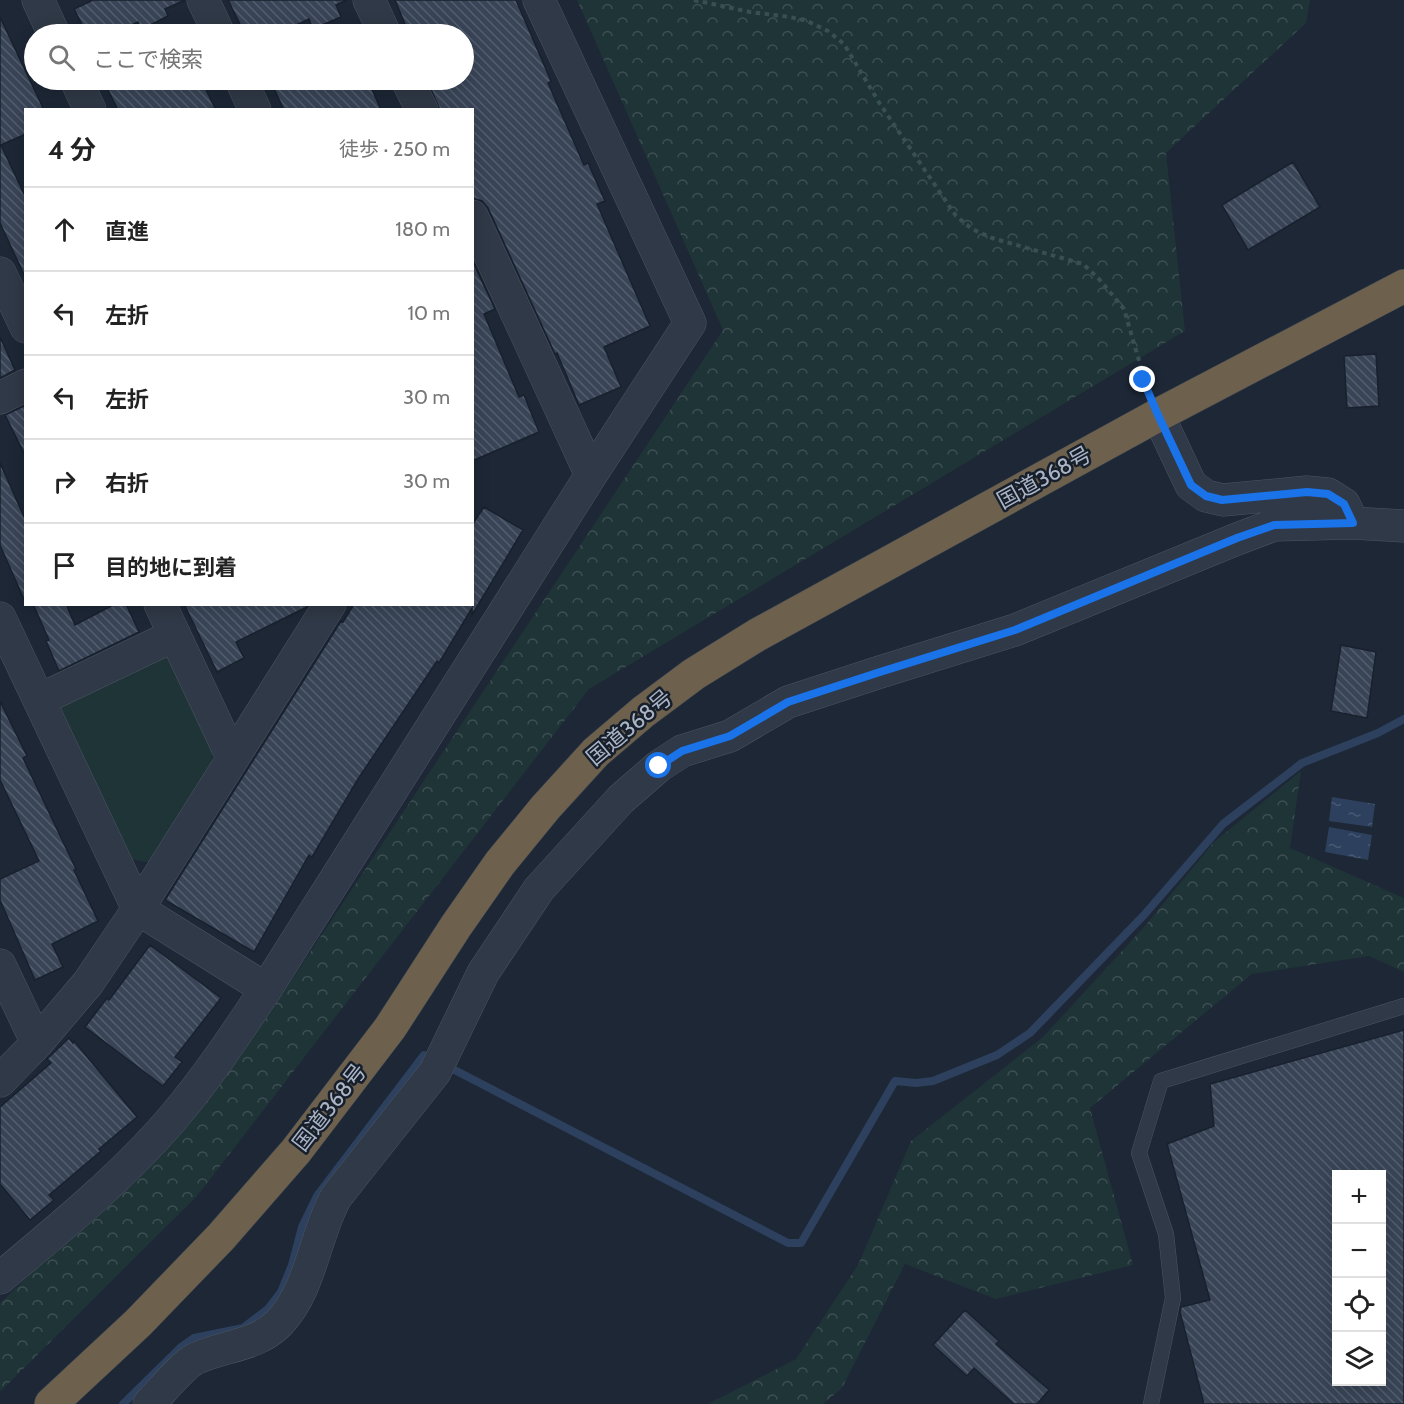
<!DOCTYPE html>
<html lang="ja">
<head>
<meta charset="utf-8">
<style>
  body { margin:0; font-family:Cabin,"Noto Sans JP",sans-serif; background:#f2f2f2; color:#222 }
  .controls { position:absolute; right:18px; bottom:18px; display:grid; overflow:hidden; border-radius:0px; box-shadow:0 3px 15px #0003 }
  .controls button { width:54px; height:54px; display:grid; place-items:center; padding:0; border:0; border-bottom:2px solid #e0e0e0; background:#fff; color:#222; font:30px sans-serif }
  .stop { position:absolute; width:18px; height:18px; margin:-14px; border:4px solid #1a73e8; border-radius:50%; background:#fff }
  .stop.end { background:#1a73e8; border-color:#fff; box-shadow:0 2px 6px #0008 }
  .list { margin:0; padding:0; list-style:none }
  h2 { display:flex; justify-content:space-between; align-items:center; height:78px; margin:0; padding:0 24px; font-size:26px }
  h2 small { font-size:20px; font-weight:400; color:#767676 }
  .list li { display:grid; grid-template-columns:39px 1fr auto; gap:18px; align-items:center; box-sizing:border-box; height:84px; padding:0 24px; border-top:2px solid #e0e0e0 }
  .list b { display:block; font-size:22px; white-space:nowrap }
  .list em { font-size:20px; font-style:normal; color:#767676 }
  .icon { flex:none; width:33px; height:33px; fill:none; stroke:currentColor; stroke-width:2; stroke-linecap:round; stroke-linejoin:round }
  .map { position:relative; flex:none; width:1404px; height:1404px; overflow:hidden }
  .search { position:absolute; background:#fff; box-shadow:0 3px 15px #0003; left:24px; top:24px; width:450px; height:66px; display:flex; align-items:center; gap:15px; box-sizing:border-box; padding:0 21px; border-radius:33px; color:#767676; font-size:22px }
  .panel { position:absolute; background:#fff; box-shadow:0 3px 15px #0003; left:24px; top:108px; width:450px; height:498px; border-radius:0px }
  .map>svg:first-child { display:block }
  .forest { fill:url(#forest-crowns) }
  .green { fill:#1f3437 }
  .water { fill:url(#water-ripples) }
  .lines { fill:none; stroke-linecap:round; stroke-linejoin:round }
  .stream { stroke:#2d405d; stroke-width:8 }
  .building { fill:url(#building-back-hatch); stroke:#18212d; stroke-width:1.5; fill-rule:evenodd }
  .lane-casing { stroke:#4b5462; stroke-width:16 }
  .street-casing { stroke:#4b5462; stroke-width:33 }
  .highway-casing { stroke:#38414e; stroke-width:34 }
  .path { stroke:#395052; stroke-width:4; stroke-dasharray:4.5 4.5; stroke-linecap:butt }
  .lane { stroke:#303947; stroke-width:15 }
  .street { stroke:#303947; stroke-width:32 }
  .highway { stroke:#6d614d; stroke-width:33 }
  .route { stroke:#1a73e8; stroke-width:8 }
  .labels { text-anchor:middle; stroke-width:5; stroke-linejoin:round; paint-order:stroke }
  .street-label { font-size:22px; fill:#aab4c4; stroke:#161f2b }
</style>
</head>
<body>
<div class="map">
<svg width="1404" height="1404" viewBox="0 0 1404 1404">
  <defs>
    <pattern id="forest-crowns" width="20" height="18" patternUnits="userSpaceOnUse" patternTransform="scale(1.5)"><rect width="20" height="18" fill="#1f3437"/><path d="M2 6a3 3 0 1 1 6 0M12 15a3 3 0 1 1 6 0" fill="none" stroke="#3d4f52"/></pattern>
    <pattern id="water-ripples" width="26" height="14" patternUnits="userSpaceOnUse" patternTransform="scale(1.5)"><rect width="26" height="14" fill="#2d405d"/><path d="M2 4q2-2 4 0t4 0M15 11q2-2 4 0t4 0" fill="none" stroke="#495973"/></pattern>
    <pattern id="building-back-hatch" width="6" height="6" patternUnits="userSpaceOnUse" patternTransform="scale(1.5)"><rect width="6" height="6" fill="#394557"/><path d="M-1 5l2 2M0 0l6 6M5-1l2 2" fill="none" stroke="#535d6e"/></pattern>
  </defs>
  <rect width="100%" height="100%" fill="#1d2736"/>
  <path class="forest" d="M577,0h733l-4,23 -140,130 19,178 -596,358 -392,507 -197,196v-89l184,-174 78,-104 461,-695z
    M1301,771l-11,77 114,50v74l-35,-16 -117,18 -162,134 43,157 -137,34 -91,-35 -63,124 -19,16h-115l88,-45 62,-94 53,-124 132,-104 101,-110 70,-85z"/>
  <path class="green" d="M158,653l14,2 41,90 -1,20 -61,98 -22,-4 -71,-148 6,-12z"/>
  <path class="water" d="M1332,797l43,7 -3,23 -43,-6z
    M1329,827l43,8 -4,25 -43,-8z"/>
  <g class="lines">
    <path class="stream" d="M445,1065l343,178h13l94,-162 21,2 17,-2 64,-26 33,-22 114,-118 79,-91 79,-61 76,-30 26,-14
      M123,1404l58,-57 13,-9 49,-10 25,-19 13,-17 11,-27 10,-38 15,-31 107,-141 10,5"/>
  </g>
  <path class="building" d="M93,0h92l-20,9 3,7 -27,14 -3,-8 -27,12h-24l-13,-25z
    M228,0h119l-11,5 5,12 -28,12 -4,-10 -32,15h-32z
    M395,0h121l35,81 -3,2 36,82 4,-2 17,38 -8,3 53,122 -46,21 17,40 -42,18 -22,-52 -2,1 -67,-146 -6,-7 -10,-3v-88h-32l-13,-30h37v-46h-55z
    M0,17l44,93h-18v24l-25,11 25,53v81l-26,-56z
    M103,80h98l15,30h-98z
    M270,80h98l13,30h-97z
    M1293,162l27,45 -72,43 -26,-45z
    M472,260l23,49 -11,5 35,83 5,-2 15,37 -67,29z
    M0,337l15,33 -15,8z
    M1376,354l3,52 -32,2 -3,-52z
    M26,405v52l-21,-42z
    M0,463l26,58v83l-26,-59z
    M484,507l39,23 -51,85v-7l-33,55 -2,-2 -79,118 -46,78 -3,-2 -55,97 -89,-52 176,-279 2,1 11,-18h118v-79z
    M33,604h33l9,21 40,-21h11l13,28 -80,39 -13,-30 3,-1z
    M184,604h124l-1,3 -71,35 8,16 -27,14z
    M1341,645l35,7 -9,66 -36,-7z
    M0,701l27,55 -4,2 53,111 -2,1 24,51 -46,23 11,23 -28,13 -35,-80v-21l39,-18 -39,-81z
    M150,945l71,53 -46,59 7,5 -19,24 -78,-59 22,-29 2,2z
    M1404,1030v374h-200l-24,-92 1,-5 29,-7 -43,-156 47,-18 -4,-42zM1336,1174h46v208h-46z
    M69,1038l4,5 1,-2 63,76 -38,32 2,2 -52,44 5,5 -24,20 -30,-36v-77l51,-44 -4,-4z
    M965,1310l34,31 -3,3 53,46 -12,14h-23l-40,-36 -7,8 -34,-31z"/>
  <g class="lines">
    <defs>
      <path id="lane" d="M1151,1404l22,-106 -7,-64 -27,-81 22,-72 243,-75"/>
      <path id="street" d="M38,0l16,34
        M203,0l16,34
        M369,0l16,34
        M76,80l14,30
        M241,80l14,30
        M407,80l15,30
        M472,216l119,259
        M0,273l26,54
        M0,398l26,-13
        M1158,415l33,70 15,11 17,4 84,-8 21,2 16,10 9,19
        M160,604l72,153
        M0,618l138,291 128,80
        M39,700l136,-65
        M0,965l37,78
        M0,1081l37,-38 51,-60 50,-74 192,-305
        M0,1278c60,-50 121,-100 172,-159 35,-41 64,-85 94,-130l325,-514 99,-152 -151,-323
        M149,1404c11,-11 35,-40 46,-45 29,-14 60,-12 84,-36 32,-33 35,-86 57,-126l99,-125 48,-99 56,-84 82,-90 38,-33 23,-15 48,-15 58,-34 92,-30 135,-42 222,-91 37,-14 79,-2 51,3"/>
      <path id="highway" d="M51,1404l87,-81 83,-86 75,-86 94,-123 66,-102 44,-63 45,-55 51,-56 47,-40 51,-38 63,-39 401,-220 246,-129"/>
    </defs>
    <use href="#lane" class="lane-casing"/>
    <use href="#street" class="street-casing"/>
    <use href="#highway" class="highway-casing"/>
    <path class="path" d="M694,0l56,12 40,5 17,4 21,10 16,13 36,60 76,112 16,13 20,9 91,26 16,15 25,30 23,79"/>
    <use href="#lane" class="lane"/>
    <use href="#street" class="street"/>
    <use href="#highway" class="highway"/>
  </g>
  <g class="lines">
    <path class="route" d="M659,766l23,-15 48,-15 58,-34 92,-30 135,-42 222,-92 37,-13 79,-2 -9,-19 -16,-10 -21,-2 -85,8 -16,-4 -15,-11 -33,-70 -15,-35"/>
  </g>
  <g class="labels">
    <g class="street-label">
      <text transform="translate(1044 477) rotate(-29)" y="8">国道368号</text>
      <text transform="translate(629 727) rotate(-40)" y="8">国道368号</text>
      <text transform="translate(329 1107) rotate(-52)" y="8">国道368号</text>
    </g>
  </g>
</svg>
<div class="controls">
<button>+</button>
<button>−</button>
<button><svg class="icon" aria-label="locate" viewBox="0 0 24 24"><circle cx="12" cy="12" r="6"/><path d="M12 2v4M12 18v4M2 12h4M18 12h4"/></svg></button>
<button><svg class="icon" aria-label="layers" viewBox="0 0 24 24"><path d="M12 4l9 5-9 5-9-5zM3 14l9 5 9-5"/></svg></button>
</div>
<div class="stop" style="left:659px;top:766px"></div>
<div class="stop end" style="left:1143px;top:380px"></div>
<div class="search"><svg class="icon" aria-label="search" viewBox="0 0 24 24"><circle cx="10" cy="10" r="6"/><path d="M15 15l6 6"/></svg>ここで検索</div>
<section class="panel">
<h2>4 分<small>徒歩 · 250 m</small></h2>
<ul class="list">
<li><svg class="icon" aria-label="ahead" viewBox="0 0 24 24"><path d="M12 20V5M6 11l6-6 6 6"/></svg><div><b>直進</b></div><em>180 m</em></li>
<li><svg class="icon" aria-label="left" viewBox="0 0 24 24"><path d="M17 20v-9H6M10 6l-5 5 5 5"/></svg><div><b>左折</b></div><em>10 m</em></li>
<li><svg class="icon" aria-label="left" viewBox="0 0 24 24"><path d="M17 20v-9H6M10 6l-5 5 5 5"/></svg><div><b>左折</b></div><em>30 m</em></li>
<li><svg class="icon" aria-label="right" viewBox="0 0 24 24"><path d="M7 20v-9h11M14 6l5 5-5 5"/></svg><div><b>右折</b></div><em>30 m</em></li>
<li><svg class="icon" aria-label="arrive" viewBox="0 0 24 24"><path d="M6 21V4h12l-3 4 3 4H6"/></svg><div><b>目的地に到着</b></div></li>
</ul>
</section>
</div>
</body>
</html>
